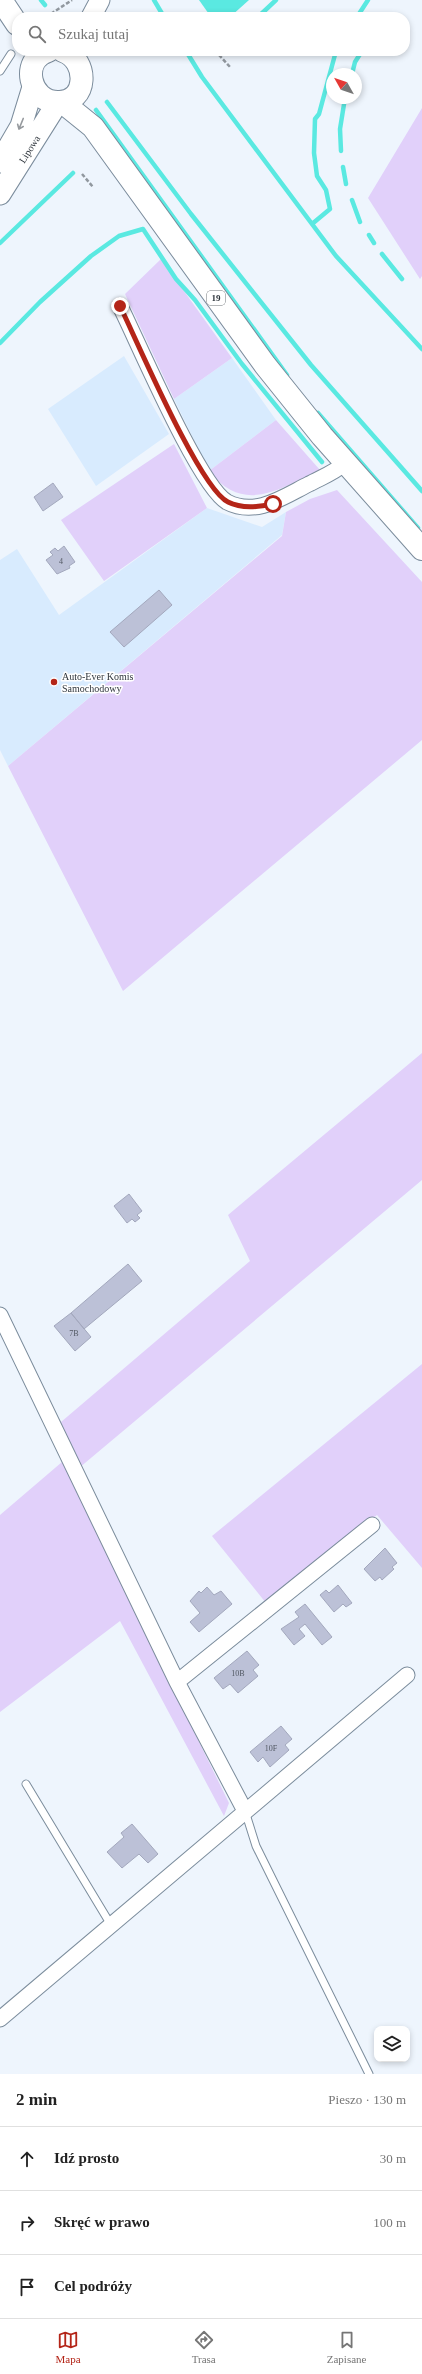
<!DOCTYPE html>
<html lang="pl">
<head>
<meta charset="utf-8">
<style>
  body { margin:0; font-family:Georgia,serif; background:#f2f2f2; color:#222 }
  .controls { position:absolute; right:12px; bottom:12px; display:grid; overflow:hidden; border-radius:8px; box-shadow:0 2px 6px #0003 }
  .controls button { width:36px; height:36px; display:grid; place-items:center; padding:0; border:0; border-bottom:1px solid #e0e0e0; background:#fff; color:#222; font:20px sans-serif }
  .compass { position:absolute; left:326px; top:68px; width:36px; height:36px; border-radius:50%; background:#fff; box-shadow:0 2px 6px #0003; rotate:310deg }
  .stop { position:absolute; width:12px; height:12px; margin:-9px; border:3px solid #b42518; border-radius:50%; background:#fff }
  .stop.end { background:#b42518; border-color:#fff; box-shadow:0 1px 4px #0008 }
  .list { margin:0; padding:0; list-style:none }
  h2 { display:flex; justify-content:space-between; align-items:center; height:52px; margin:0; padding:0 16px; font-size:17px }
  h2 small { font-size:13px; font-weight:400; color:#767676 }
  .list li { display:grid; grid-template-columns:26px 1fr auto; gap:12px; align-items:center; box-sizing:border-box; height:64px; padding:0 16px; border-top:1px solid #e0e0e0 }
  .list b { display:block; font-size:15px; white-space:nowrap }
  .list em { font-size:13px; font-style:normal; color:#767676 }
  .icon { flex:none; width:22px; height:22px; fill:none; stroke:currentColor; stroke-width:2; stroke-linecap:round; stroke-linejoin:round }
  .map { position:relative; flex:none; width:422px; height:2074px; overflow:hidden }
  .search { position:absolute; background:#fff; box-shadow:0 2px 6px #0003; left:12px; right:12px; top:12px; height:44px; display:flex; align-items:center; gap:10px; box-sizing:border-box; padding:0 14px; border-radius:16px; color:#767676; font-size:15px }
  .sheet { height:244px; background:#fff }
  nav { display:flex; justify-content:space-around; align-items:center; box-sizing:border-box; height:56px; border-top:1px solid #e0e0e0; background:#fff; font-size:11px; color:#767676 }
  nav a { display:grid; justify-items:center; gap:2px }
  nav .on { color:#b42518 }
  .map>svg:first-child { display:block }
  .built { fill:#d8ebfe }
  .green { fill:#e1d0fa }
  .water { fill:#5ae9e1 }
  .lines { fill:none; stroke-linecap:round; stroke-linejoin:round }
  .stream { stroke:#5ae9e1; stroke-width:4.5 }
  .building { fill:#bcc1d7; stroke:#a3a8bd }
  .service-casing { stroke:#7b8c9c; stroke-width:9 }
  .minor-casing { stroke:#7b8c9c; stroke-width:17 }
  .tertiary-casing { stroke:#7b8c9c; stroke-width:21 }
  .secondary-casing { stroke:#7b8c9c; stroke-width:23 }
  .trunk-casing { stroke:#7b8c9c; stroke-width:24 }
  .path { stroke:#91989f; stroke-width:2.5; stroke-dasharray:4 2; stroke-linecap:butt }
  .service { stroke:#fff; stroke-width:7 }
  .minor { stroke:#fff; stroke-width:15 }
  .tertiary { stroke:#fff; stroke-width:19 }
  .secondary { stroke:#fff; stroke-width:21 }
  .trunk { stroke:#fff; stroke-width:22 }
  .oneway { stroke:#969a9e }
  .route { stroke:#b42518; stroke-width:5 }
  .poi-dot { fill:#b42518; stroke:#fff; stroke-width:1.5 }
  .labels { text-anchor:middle; stroke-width:3; stroke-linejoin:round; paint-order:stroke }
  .number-label { font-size:8px; fill:#525863 }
  .shield { fill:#fff; stroke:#6d7276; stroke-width:1 }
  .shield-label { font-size:9px; font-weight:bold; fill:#2e353c }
  .street-label { font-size:10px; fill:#2e353c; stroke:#fff }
  .poi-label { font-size:10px; fill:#2e353c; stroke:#fff; text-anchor:start }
</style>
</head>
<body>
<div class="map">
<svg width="422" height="2074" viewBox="0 0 422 2074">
  <rect width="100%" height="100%" fill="#eef5fd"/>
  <path class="built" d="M124,356l45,78 -73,52 -48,-77z
    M232,358l44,62 -67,51 -35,-72z
    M207,508l55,19 24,-15 -4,23 -274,231 -8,-16v-190l17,-11 42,66z"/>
  <path class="green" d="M422,108v168l-2,3 -52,-81z
    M161,259l71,99 -58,41 -49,-105z
    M276,420l44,50c-41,19 -76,45 -111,1z
    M174,444l33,64 -103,73 -43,-61z
    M337,490l85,92v158l-299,251 -115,-225 274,-230 4,-24 24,-13z
    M422,1053v127l-343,288 -18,-46 189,-161 -22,-46z
    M422,1364v204l-45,-53 -111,88 -54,-67z
    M62,1462l167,341 -5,13 -104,-195 -120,91v-197z"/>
  <path class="water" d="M199,0h50l-19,17h-19z"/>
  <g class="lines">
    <path class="stream" d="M41,0l4,5
      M154,0l10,17
      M258,17l18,-17
      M357,17l11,-17
      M186,51l16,26 134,179 86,93
      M352,74l3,-12 7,-11
      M107,102l84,112 120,151 111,126
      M96,110l191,265
      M341,151l-1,-22 5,-31
      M343,167l3,17
      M352,200l8,22
      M312,224l18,-15 -4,-19 -9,-14 -3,-23 1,-34 4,-5 17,-63
      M369,235l5,8
      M0,243l73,-70
      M382,254l20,25
      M0,343l40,-41 51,-46 28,-20 24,-7 33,50 19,21 47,64 80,98
      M318,413l100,115"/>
  </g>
  <path class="building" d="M53,483l10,14 -20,14 -9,-14z
    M64,546l11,16 -6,4 1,2 -13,6 -11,-14 7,-5 -3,-3 5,-4 3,3z
    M159,590l13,15 -48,42 -14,-15z
    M129,1194l13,17 -5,4 3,3 -5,4 -3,-3 -5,4 -13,-17z
    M128,1264l14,17 -58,48 -13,-16z
    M71,1313l20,24 -16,14 -21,-25z
    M385,1548l12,15 -5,4 2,2 -12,11 -2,-3 -5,4 -11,-12z
    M338,1585l14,18 -6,4 -3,-3 -9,8 -14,-17 6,-5 3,3z
    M207,1587l7,8 7,-4 11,13 -33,28 -9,-10 10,-9 -10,-12 9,-10 2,2z
    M305,1604l27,33 -10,8 -17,-21 -6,5 6,7 -11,9 -13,-16 18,-12 -4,-5z
    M247,1651l12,14 -6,5 5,6 -20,17 -8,-9 -7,5 -9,-11z
    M281,1726l11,13 -7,6 4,5 -19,17 -7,-10 -5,5 -8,-10z
    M132,1824l26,30 -10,9 -9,-9 -17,14 -15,-16 17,-15 -3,-4z"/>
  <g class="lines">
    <defs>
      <path id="service" d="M0,71l11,-17
        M26,1784l85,141
        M245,1811l11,35 113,228"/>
      <path id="minor" d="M120,306c18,36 79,180 107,196 29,15 56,-5 82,-18 13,-7 25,-11 36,-21
        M0,1315l177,367 68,129
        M177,1682l195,-157
        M0,2019l407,-344"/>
      <path id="tertiary" d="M91,17l9,-17"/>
      <path id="secondary" d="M0,162l21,-36 12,-39
        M0,194l58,-92"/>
      <path id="trunk" d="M1,0l16,24
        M48,51c-28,9 -19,51 10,51 30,1 31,-42 5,-51
        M62,102l31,25 172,238 57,71 100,113"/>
    </defs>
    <use href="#service" class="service-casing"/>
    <use href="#minor" class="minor-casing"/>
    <use href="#tertiary" class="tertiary-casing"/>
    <use href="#secondary" class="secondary-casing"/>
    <use href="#trunk" class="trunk-casing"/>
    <path class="path" d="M46,17l26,-17
      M219,55l12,13
      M82,174l11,13"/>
    <use href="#service" class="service"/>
    <use href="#minor" class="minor"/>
    <use href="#tertiary" class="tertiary"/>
    <use href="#secondary" class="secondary"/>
    <use href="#trunk" class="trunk"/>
  </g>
  <defs><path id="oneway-shaft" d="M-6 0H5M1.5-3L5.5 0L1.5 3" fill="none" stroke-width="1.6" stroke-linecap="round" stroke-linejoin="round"/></defs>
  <use class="oneway" href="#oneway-shaft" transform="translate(21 124) rotate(112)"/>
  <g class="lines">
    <path class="route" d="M120,306c17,35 80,183 108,196 14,7 30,5 45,2"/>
  </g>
  <circle class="poi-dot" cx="54" cy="682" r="4"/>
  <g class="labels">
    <g class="number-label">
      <text x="61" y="564">4</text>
      <text x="74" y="1336">7B</text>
      <text x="238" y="1676">10B</text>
      <text x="271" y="1751">10F</text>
    </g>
    <rect class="shield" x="207" y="291" width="18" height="14" rx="3"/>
    <g class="shield-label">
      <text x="216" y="301">19</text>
    </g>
    <g class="street-label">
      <text transform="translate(29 149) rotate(-58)" y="4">Lipowa</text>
    </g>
    <g class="poi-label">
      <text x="62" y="680">Auto-Ever Komis<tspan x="62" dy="12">Samochodowy</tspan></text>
    </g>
  </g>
</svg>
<div class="controls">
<button><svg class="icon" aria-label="layers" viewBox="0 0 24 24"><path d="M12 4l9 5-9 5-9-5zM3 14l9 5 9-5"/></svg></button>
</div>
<svg class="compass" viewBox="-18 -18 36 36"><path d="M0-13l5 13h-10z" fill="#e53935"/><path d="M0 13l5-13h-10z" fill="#767676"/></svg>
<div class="stop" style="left:273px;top:504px"></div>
<div class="stop end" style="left:120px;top:306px"></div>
<div class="search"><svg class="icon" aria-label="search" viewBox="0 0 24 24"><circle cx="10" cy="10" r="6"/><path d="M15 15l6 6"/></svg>Szukaj tutaj</div>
</div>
<section class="sheet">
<h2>2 min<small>Pieszo · 130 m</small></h2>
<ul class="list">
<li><svg class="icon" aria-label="ahead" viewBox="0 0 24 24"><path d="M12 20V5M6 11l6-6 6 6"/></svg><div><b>Idź prosto</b></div><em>30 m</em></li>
<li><svg class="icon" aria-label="right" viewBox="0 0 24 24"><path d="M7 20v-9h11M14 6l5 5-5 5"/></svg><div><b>Skręć w prawo</b></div><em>100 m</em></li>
<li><svg class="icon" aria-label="arrive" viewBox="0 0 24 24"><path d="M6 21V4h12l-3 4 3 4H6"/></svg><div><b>Cel podróży</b></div></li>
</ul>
</section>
<nav>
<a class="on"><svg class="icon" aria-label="map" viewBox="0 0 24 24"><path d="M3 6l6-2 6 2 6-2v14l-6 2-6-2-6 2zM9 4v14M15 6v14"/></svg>Mapa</a>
<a><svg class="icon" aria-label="directions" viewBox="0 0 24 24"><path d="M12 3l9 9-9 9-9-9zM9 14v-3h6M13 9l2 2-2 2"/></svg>Trasa</a>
<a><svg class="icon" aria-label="saved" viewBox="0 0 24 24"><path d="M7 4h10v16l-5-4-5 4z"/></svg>Zapisane</a>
</nav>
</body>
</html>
